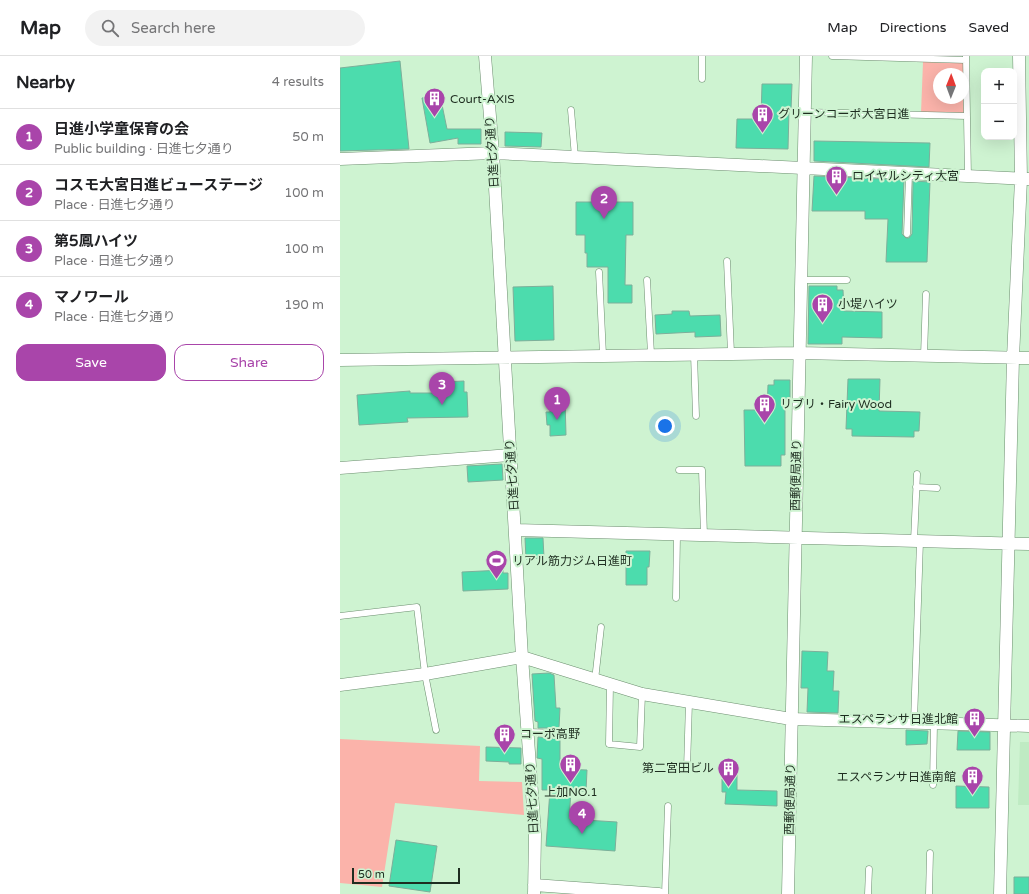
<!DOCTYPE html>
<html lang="en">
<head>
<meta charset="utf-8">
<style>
  body { margin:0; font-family:"Varela Round","Noto Sans JP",sans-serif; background:#f2f2f2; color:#202124 }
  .controls { position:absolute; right:12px; top:12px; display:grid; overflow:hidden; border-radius:8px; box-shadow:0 4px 16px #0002 }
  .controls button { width:36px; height:36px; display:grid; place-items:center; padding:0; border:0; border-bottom:1px solid #e0e0e0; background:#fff; color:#202124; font:20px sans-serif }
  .compass { position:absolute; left:593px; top:12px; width:36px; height:36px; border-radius:50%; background:#fff; box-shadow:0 4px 16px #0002; rotate:1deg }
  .scale { position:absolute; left:12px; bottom:10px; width:108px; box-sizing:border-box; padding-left:4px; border:2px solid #1e2d20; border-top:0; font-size:11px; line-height:14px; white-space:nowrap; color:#1e2d20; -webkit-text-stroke:3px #cef3d1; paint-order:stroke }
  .you { position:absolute; left:325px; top:370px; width:14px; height:14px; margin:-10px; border:3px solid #fff; border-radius:50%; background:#1a73e8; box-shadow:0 0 0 6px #1a73e833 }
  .badge { display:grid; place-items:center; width:26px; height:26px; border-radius:50%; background:#a945aa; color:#fff; font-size:13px; font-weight:700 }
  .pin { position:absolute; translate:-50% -33px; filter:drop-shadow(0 1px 2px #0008) }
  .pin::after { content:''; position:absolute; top:21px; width:14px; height:12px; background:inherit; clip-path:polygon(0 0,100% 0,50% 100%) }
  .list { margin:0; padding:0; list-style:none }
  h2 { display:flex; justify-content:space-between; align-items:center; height:52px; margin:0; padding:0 16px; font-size:17px }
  h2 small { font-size:13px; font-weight:400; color:#757577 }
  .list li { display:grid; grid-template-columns:26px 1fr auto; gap:12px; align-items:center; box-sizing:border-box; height:56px; padding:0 16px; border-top:1px solid #e0e0e0 }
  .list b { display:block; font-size:15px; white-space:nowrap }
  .list p { margin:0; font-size:13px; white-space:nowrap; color:#757577 }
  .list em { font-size:13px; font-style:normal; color:#757577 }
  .actions { display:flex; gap:8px; padding:12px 16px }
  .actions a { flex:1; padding:9px 0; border:1px solid #a945aa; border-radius:12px; text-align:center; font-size:14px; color:#a945aa }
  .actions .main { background:#a945aa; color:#fff }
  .icon { flex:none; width:22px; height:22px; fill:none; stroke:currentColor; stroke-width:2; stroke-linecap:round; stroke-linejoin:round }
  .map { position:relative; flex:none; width:689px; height:838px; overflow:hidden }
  header { display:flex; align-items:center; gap:24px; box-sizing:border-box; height:56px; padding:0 20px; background:#fff; border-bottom:1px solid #e0e0e0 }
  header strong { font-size:19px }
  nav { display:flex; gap:22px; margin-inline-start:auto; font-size:14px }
  .search { width:280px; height:36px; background:#f2f2f2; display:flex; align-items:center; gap:10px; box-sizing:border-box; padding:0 14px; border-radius:22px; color:#757577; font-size:15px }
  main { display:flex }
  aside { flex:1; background:#fff }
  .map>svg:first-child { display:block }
  .built { fill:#bfebc3 }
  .green { fill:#fbb3aa }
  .building { fill:#4cdcad; stroke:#7daf9a }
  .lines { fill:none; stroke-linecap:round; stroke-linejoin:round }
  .service-casing { stroke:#6c8e6f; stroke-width:7 }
  .minor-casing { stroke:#6c8e6f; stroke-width:13 }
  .service { stroke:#fff; stroke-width:6 }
  .minor { stroke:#fff; stroke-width:12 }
  .labels { text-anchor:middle; stroke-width:4; stroke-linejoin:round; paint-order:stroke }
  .poi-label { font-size:12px; fill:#1e2d20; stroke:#cef3d1; text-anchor:start }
  .street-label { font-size:12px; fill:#1e2d20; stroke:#cef3d1 }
</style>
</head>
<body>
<header>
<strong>Map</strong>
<div class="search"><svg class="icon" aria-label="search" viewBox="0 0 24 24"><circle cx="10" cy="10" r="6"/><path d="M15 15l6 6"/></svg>Search here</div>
<nav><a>Map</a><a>Directions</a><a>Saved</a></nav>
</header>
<main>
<aside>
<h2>Nearby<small>4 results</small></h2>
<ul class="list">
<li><span class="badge">1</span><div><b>日進小学童保育の会</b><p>Public building · 日進七夕通り</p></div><em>50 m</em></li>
<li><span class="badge">2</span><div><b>コスモ大宮日進ビューステージ</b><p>Place · 日進七夕通り</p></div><em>100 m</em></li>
<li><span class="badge">3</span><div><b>第5鳳ハイツ</b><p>Place · 日進七夕通り</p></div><em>100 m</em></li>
<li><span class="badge">4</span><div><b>マノワール</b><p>Place · 日進七夕通り</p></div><em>190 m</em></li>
</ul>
<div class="actions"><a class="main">Save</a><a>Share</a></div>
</aside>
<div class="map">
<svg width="689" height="838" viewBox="0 0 689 838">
  <rect width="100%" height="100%" fill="#cef3d1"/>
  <path class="built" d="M680,686h9v63h-11z"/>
  <path class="green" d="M583,6l40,1v11h-24v24h24v-20l1,35h-43z
    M0,683l140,7 -1,35 43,1 2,33 -129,-12 -13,84 -42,-4z"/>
  <path class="building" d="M60,5l9,88 -69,2v-83z
    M422,28h30l-1,26h-2l-1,39 -52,-1 1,-29h24z
    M100,39l7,34h34v15h-23v-6l-28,5 -8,-45z
    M165,76l37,1 -1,14 -36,-1z
    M474,85l116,2 -1,24 -115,-6z
    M474,120l90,4 -2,54 4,4h3l3,-4 1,-53 17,1 -3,80h-41l2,-43h-23v-8h-53z
    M236,146h57v33h-7l-1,50h7v18h-24v-36h-21v-14h-2v-18h-9z
    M213,230l1,54 -39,1 -2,-54z
    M469,230h28v4h6l1,21 38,1v26l-40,-1v7h-34z
    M332,255h17l1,5 30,-1 1,21 -26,1v-5l-39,2 -1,-19 17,-1z
    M508,323h32l-1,32 41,1 -1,19h-5v6l-62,-1v-7h-6z
    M434,324h16v19h-5v56h-4v11h-36l-1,-56h23l1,-25h6z
    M124,325v11h3l1,25 -61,1 1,4 -49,3 -2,-30 53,-4v2h31v-11z
    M210,344h15l1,35 -16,1v-11h-3l-1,-13h4z
    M162,408l1,16 -35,2 -1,-16z
    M185,482h18l1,20 -18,1z
    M286,495h24l-1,16h-2v18h-21z
    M163,514v3h5v16l-45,2 -1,-19z
    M462,595l26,1 -1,19h7l-1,20h6l-1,22 -31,-1 1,-24h-7z
    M209,617l5,2 2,33h4l-1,20h-21v-6l-3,-1 -3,-47z
    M566,674l22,1 -1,13 -21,1z
    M618,675l32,1v18h-33z
    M198,681l22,2v30l27,1 -1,21h-15l-2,28 48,3 -2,29 -69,-5 4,-56h-8v-31l-5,-1z
    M146,691l35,1v16h-12v-2l-23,-1z
    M385,712h12v22l40,1v15l-52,-2 1,-12h-4v-13h3z
    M616,730l33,1v21h-33z
    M56,784l41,6 -7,46 -41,-6z
    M674,821h15v17h-15z"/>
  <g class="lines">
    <defs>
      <path id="service" d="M492,0l134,4
        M626,0l2,121
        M362,23v-23
        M231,54l4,47
        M464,56l163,4
        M567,178l2,-60
        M387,205l4,92
        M259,216l4,83
        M307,224l4,74
        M461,224h46
        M354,298l2,62
        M584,300l2,-62
        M339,414h23l2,66
        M576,431l21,1
        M574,485l3,-67
        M336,542l1,-63
        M0,560l77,-9 8,67 11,56
        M255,624l6,-53
        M270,629l-1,59 31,3 2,-53
        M574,666l6,-181
        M188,676l32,1
        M347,713l2,-67
        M593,729l1,-62
        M325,838l3,-88
        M528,838l1,-25
        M589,838l1,-41"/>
      <path id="minor" d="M145,0l8,97 29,504 13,177 -1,60
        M0,103l153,-6 535,26
        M0,304l459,-7 230,5
        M0,412l171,-13
        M176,474l513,14
        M0,629l85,-11 97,-17 120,37 149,25 238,7
        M194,829l125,9
        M448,838l18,-838
        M660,838l13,-536 8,-179 -2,-123"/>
    </defs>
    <use href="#service" class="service-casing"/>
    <use href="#minor" class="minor-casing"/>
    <use href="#service" class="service"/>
    <use href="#minor" class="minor"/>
  </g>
  <defs>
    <symbol id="building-pin" viewBox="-11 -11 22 30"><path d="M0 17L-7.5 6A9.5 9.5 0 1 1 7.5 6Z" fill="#a945aa" stroke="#cef3d1"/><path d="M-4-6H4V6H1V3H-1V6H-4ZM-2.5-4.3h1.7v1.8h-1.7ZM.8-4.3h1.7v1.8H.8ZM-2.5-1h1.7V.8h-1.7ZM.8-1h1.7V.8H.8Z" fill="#fff"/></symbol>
    <symbol id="stadium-pin" viewBox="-11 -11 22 30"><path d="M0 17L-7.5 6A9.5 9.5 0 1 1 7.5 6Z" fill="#a945aa" stroke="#cef3d1"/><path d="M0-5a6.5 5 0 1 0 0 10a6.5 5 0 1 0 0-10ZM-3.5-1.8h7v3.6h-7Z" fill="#fff"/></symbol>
  </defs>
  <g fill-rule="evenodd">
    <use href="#building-pin" x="82" y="30" width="25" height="34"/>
    <use href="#building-pin" x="410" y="46" width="25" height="34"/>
    <use href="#building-pin" x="484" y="108" width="25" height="34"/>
    <use href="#building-pin" x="470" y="236" width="25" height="34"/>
    <use href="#building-pin" x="412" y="336" width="25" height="34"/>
    <use href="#stadium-pin" x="144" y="492" width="25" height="34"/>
    <use href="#building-pin" x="622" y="650" width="25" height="34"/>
    <use href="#building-pin" x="152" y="666" width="25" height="34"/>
    <use href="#building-pin" x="218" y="696" width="25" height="34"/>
    <use href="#building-pin" x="376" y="700" width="25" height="34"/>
    <use href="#building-pin" x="620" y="708" width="25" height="34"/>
  </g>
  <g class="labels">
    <g class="poi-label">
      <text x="110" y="47">Court-AXIS</text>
      <text x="438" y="62">グリーンコーポ大宮日進</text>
      <text x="512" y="124">ロイヤルシティ大宮</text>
      <text x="498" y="252">小堤ハイツ</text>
      <text x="440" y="352">リブリ・Fairy Wood</text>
      <text x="172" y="509">リアル筋力ジム日進町</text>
      <text x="618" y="667" text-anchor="end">エスペランサ日進北館</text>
      <text x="180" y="682">コーポ高野</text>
      <text x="374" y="716" text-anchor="end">第二宮田ビル</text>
      <text x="616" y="725" text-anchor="end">エスペランサ日進南館</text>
      <text x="231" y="740" text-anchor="middle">上加NO.1</text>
    </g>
    <g class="street-label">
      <text transform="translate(152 96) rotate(-94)" y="4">日進七夕通り</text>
      <text transform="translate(172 419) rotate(-94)" y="4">日進七夕通り</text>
      <text transform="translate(456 419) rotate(-89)" y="4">西郵便局通り</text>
      <text transform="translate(192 742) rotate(-93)" y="4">日進七夕通り</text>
      <text transform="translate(450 743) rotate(-89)" y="4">西郵便局通り</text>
    </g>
  </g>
</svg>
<div class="controls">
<button>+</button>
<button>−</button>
</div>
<svg class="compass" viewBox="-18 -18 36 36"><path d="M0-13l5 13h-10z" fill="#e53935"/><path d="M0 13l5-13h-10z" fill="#757577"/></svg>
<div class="scale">50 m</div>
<div class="you"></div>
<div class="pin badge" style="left:217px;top:364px">1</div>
<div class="pin badge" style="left:264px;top:163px">2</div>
<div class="pin badge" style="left:102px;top:349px">3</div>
<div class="pin badge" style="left:242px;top:778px">4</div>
</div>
</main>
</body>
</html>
